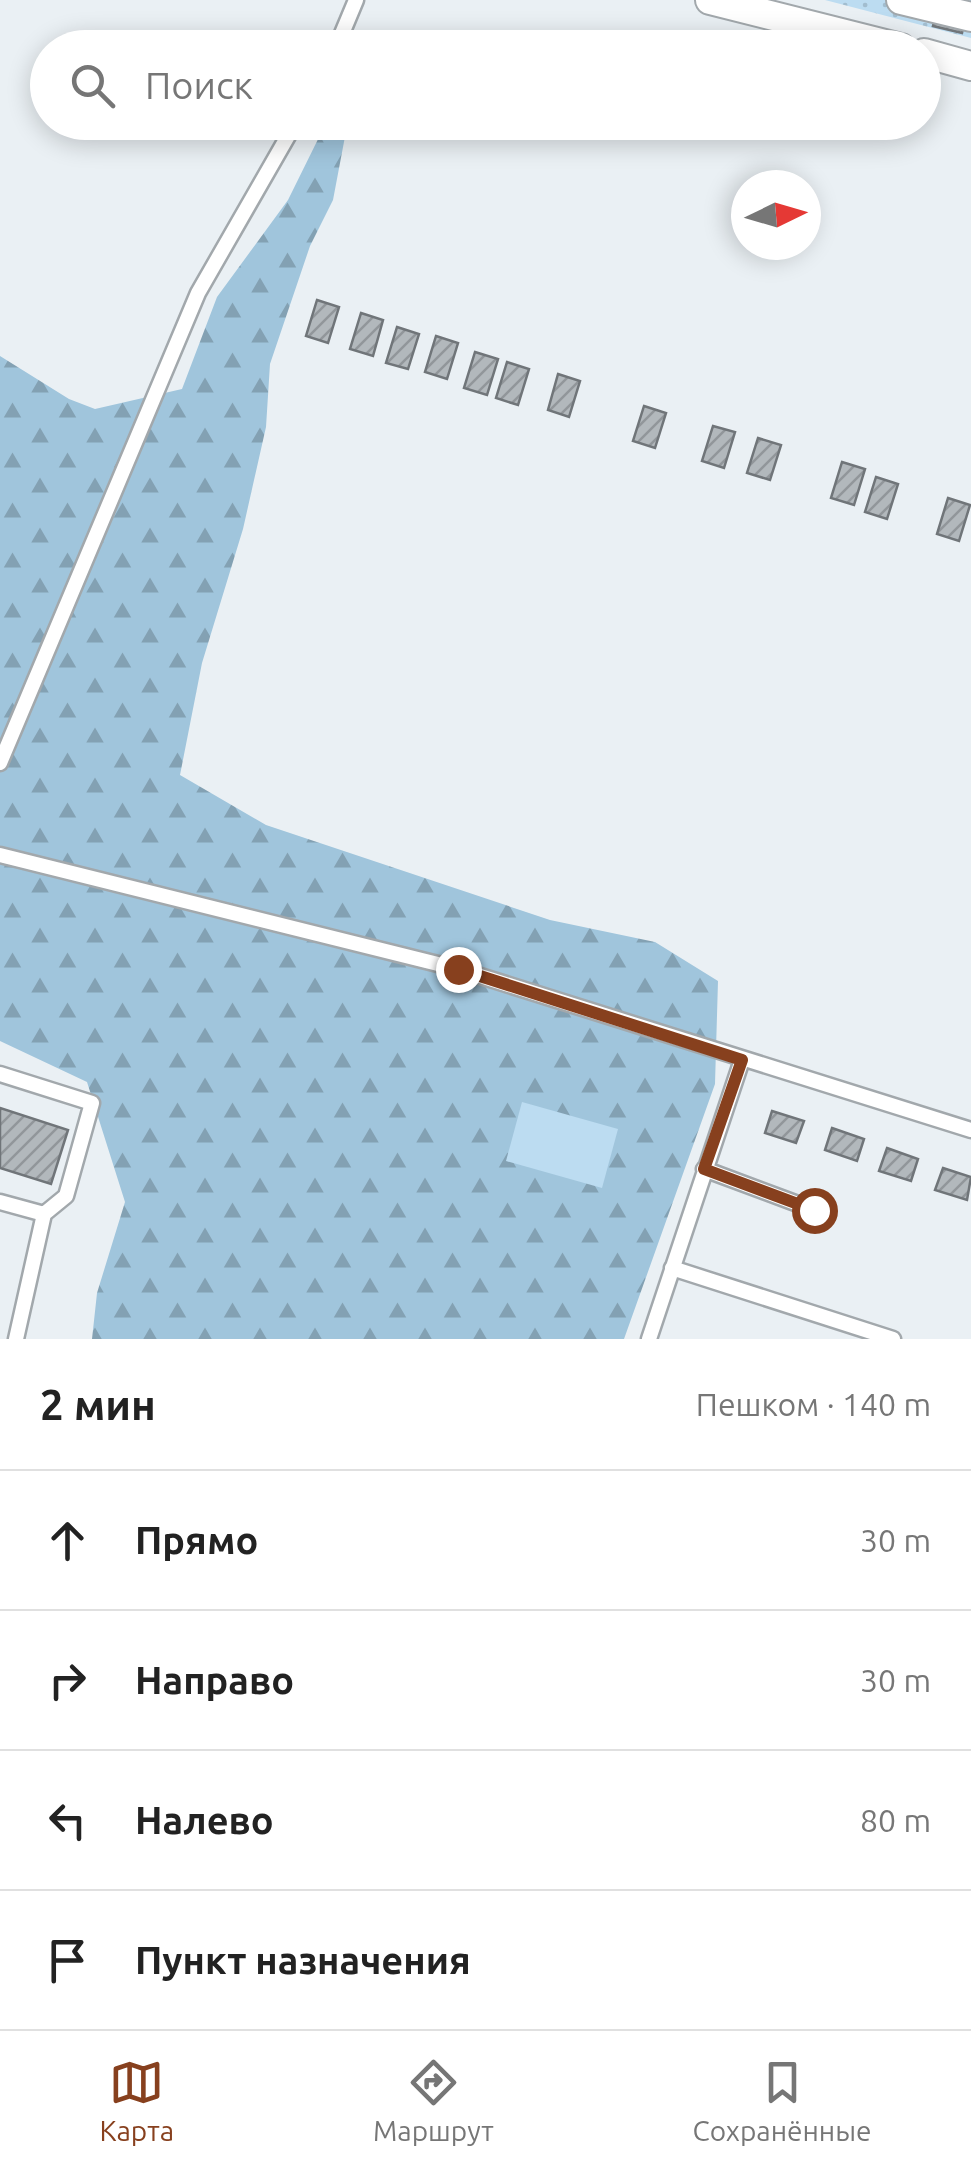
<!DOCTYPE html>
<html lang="ru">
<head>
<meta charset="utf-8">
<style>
  body { margin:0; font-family:Ubuntu,sans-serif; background:#f6f6f6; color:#222 }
  .compass { position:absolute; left:731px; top:170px; width:90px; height:90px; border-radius:50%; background:#fff; box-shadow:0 5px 25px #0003; rotate:85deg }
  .stop { position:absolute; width:30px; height:30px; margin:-22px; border:8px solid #87401e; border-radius:50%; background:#fff }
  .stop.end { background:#87401e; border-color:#fff; box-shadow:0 2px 10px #0008 }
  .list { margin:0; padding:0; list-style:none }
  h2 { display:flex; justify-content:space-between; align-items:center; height:130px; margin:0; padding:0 40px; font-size:42px }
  h2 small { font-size:32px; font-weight:400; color:#767676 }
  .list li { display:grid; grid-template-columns:65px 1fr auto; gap:30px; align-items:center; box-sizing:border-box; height:140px; padding:0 40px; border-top:2px solid #e0e0e0 }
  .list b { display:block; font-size:38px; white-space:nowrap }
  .list em { font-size:32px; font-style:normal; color:#767676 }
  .icon { flex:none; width:55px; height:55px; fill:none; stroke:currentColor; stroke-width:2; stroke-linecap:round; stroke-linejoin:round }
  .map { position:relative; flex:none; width:971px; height:1339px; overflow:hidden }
  .search { position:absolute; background:#fff; box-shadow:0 5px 25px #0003; left:30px; right:30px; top:30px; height:110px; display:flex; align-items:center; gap:25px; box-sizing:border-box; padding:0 35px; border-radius:55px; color:#767676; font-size:38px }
  .sheet { height:690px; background:#fff }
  nav { display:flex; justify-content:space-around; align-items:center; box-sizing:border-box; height:140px; border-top:2px solid #e0e0e0; background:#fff; font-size:28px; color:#767676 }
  nav a { display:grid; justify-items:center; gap:5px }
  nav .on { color:#87401e }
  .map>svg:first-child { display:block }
  .forest { fill:url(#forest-firs) }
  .garden { fill:url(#garden-dots) }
  .pitch { fill:#bcdcf1 }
  .building { fill:url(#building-hatch); stroke:#707579; stroke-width:2.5 }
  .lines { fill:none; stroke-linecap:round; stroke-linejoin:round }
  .service-casing { stroke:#a2a8ac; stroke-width:19 }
  .minor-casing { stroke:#a2a8ac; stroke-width:32 }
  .service { stroke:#fff; stroke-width:14 }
  .minor { stroke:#fff; stroke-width:28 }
  .route { stroke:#87401e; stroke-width:12 }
</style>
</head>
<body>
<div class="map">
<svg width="971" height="1339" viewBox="0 0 971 1339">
  <defs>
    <pattern id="forest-firs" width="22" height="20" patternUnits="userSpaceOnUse" patternTransform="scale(2.5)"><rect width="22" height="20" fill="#a0c5dc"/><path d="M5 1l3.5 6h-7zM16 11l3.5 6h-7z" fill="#83a1b3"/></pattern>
    <pattern id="garden-dots" width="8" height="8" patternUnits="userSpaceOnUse" patternTransform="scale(2.5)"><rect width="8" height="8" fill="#bcdcf1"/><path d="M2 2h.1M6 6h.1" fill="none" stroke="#a2bdcf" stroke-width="1.8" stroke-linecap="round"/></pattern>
    <pattern id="building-hatch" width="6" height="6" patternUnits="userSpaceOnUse" patternTransform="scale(2.5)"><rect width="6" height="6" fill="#b2b8bc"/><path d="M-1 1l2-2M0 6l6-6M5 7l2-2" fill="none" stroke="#91969a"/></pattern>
  </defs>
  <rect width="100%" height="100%" fill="#eaf0f4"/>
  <path class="forest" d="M326,123l21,3 -14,74 -23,46 -40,118 -4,63 -23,102 -41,134 -22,112 86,50 284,95 105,22 63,39 -3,103 -91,255h-532l5,-46 28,-91 -38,-120 -87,-41v-685l69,43 26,10 87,-20 35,-92 71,-97z"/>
  <path class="garden" d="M825,0h146v38z"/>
  <path class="pitch" d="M522,1102l96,27 -16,59 -96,-27z"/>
  <path class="building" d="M937,12l28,7 -3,14 -29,-7z
    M317,300l22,7 -11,36 -22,-7z
    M361,313l22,7 -10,36 -23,-7z
    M397,327l22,7 -11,35 -22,-6z
    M436,336l22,7 -11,36 -22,-7z
    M475,352l23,7 -11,36 -23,-7z
    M507,362l22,7 -11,36 -22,-7z
    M558,374l22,7 -11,36 -21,-7z
    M644,406l22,7 -11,35 -22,-7z
    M713,426l22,6 -11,36 -22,-7z
    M758,438l23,7 -11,35 -23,-7z
    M842,462l23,7 -11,36 -23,-7z
    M876,477l22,7 -11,35 -22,-7z
    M948,498l22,7 -11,36 -22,-7z
    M0,1108l68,22 -17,54 -51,-16z
    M772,1111l32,10 -8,22 -31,-10z
    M832,1128l32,11 -7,22 -32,-11z
    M887,1148l31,11 -7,22 -32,-10z
    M943,1168l28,9 -4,23 -32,-10z"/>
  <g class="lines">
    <defs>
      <path id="service" d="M336,48l20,-48
        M0,763l198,-470 98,-171
        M0,855l458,114 513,161
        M0,1074l92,29 -26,93 -22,18 -28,125
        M704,1169l110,41
        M0,1202l44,12
        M672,1268l221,71
        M649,1339l93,-279"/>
      <path id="minor" d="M710,0l191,48
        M901,0l70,17
        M924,53l47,13"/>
    </defs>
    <use href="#service" class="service-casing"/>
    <use href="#minor" class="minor-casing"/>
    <use href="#service" class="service"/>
    <use href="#minor" class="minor"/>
  </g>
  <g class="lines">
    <path class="route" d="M458,969l284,91 -38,109 110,41"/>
  </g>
</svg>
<svg class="compass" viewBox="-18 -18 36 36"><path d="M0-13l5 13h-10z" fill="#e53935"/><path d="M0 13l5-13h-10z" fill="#767676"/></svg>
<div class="stop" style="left:814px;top:1210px"></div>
<div class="stop end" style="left:458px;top:969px"></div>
<div class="search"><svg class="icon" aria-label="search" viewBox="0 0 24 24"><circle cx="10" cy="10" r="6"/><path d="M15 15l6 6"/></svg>Поиск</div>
</div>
<section class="sheet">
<h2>2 мин<small>Пешком · 140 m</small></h2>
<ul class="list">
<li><svg class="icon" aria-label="ahead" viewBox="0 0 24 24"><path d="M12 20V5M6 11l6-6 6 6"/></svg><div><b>Прямо</b></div><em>30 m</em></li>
<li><svg class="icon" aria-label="right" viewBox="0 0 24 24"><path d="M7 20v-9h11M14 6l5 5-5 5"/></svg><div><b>Направо</b></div><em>30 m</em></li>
<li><svg class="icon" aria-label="left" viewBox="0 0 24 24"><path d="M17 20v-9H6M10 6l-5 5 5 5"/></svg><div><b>Налево</b></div><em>80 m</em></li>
<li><svg class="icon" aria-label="arrive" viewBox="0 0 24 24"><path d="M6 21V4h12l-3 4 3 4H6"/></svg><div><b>Пункт назначения</b></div></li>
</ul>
</section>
<nav>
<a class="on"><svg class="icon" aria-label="map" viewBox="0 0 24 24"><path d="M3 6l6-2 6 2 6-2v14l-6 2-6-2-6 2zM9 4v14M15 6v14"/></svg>Карта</a>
<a><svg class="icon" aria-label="directions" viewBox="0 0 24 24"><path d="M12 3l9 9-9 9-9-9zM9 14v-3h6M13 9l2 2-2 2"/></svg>Маршрут</a>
<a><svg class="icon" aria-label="saved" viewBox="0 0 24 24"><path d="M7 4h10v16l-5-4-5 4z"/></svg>Сохранённые</a>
</nav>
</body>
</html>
